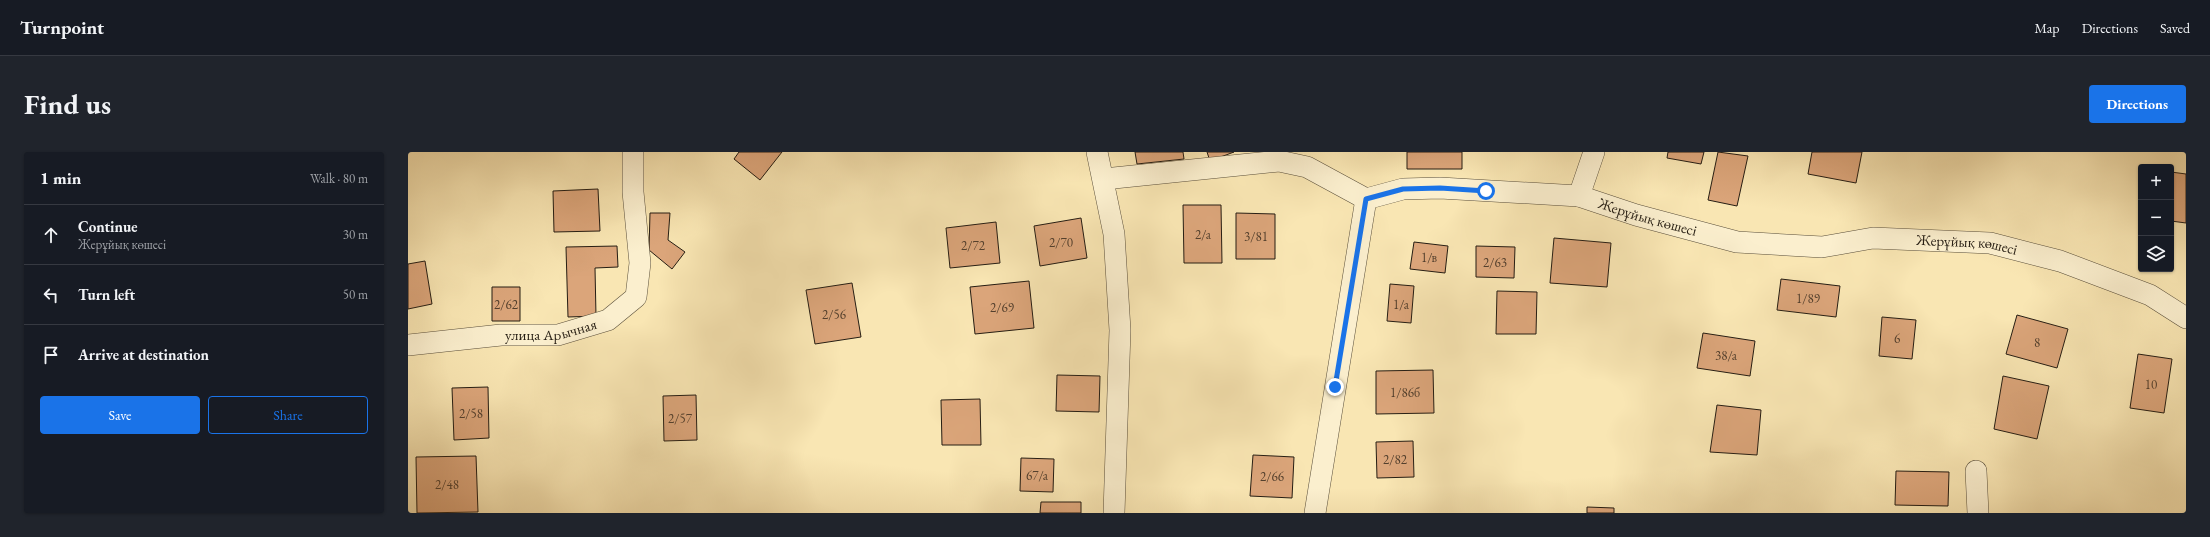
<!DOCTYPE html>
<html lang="en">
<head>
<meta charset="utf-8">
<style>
  body { margin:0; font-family:"EB Garamond",serif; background:#20242c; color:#f1f3f6 }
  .controls { position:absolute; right:12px; top:12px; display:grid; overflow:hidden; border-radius:4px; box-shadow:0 1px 3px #0004 }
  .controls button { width:36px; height:36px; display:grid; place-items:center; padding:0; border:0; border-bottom:1px solid #363941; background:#171b24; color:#f1f3f6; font:20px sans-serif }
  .stop { position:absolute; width:12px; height:12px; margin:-9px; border:3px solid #1a73e8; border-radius:50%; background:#fff }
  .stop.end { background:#1a73e8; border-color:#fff; box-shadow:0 1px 4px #0008 }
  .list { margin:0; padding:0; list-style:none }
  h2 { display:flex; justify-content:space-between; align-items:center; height:52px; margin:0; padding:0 16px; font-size:17px }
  h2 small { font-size:13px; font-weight:400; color:#9ea1a6 }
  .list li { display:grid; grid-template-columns:26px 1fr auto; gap:12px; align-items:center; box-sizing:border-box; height:60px; padding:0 16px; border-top:1px solid #363941 }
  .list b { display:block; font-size:15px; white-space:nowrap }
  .list p { margin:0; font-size:13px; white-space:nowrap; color:#9ea1a6 }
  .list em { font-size:13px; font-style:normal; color:#9ea1a6 }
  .actions { display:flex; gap:8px; padding:12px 16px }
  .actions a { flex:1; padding:9px 0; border:1px solid #1a73e8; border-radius:4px; text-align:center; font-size:14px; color:#1a73e8 }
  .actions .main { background:#1a73e8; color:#fff }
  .icon { flex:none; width:22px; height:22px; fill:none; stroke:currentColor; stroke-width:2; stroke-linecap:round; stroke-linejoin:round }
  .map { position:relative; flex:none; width:1778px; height:361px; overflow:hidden; border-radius:4px }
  header { display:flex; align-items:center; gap:24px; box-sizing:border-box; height:56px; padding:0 20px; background:#171b24; border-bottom:1px solid #363941 }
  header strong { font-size:19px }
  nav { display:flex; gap:22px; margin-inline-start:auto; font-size:14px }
  .intro { display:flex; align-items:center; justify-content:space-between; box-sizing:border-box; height:96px; padding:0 24px }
  h1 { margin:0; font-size:28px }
  .button { padding:10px 18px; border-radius:4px; background:#1a73e8; color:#fff; font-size:14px; font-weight:700 }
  main { display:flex; gap:24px; padding:0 24px }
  aside { flex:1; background:#171b24; border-radius:4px; box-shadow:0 1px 3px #0004 }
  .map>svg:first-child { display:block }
  .building { fill:#dba57a; stroke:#251d13 }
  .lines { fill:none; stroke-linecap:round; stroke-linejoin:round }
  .street-casing { stroke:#5a4f3b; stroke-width:22 }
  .street { stroke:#fbefce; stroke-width:21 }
  .route { stroke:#1a73e8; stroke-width:5 }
  .labels { text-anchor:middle; stroke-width:3; stroke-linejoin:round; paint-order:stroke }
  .number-label { font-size:13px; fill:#523f2d }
  .street-label { font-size:15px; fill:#251d13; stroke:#fbefce }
</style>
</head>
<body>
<header>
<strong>Turnpoint</strong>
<nav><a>Map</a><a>Directions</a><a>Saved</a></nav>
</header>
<div class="intro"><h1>Find us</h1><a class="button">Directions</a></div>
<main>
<aside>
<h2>1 min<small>Walk · 80 m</small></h2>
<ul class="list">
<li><svg class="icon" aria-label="ahead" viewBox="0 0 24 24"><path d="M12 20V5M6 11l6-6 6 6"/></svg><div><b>Continue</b><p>Жерұйық көшесі</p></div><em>30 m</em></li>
<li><svg class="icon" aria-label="left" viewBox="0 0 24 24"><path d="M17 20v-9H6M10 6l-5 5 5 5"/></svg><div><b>Turn left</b></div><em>50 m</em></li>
<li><svg class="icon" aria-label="arrive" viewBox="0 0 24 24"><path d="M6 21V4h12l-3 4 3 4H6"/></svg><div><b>Arrive at destination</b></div></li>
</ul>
<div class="actions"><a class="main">Save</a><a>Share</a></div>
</aside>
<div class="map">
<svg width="1778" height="361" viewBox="0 0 1778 361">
  <rect width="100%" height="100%" fill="#f9e6b3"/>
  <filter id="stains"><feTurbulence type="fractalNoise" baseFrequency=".005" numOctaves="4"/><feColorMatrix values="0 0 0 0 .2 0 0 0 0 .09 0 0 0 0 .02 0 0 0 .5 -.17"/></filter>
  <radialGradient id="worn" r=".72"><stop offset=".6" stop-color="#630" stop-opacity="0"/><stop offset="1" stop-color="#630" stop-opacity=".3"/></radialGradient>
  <path class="building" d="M331,0h43l-22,28 -26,-21z
    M727,0h48l1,7 -47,5z
    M799,0h27l-24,9z
    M999,0h55v17h-55z
    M1260,0h36l-3,12 -34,-6z
    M1310,0l30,4 -11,50 -29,-6z
    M1404,0h50l-6,31 -48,-9z
    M1763,20l15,2v49l-15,-2z
    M190,37l2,42 -46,1 -1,-41z
    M775,53h38l1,58h-38z
    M242,61h20l-2,27 17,12 -13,17 -23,-19z
    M828,61l39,1v45h-39z
    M673,66l6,40 -47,8 -6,-40z
    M588,70l4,41 -50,5 -4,-40z
    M1146,86l57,5 -4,44 -57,-4z
    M1006,90l34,4 -3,27 -35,-4z
    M209,94l1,21 -23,1 1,48 -28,1 -2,-70z
    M1068,94l39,1 -1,31 -38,-1z
    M17,109l7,43 -24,5v-45z
    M1373,127l59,7 -4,31 -59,-7z
    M621,129l5,47 -59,6 -5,-47z
    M444,131l9,54 -46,7 -9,-54z
    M982,132l24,2 -3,37 -24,-2z
    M84,135h28v34h-28z
    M1089,139l40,1 -1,42h-40z
    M1609,163l51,14 -11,39 -51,-14z
    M1474,165l34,3 -4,39 -33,-3z
    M1295,181l52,8 -5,35 -53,-8z
    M1730,202l34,5 -8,54 -34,-5z
    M1025,218l1,43 -58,1v-43z
    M649,223l43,1 -1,36 -43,-1z
    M1595,224l46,10 -12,53 -43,-10z
    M80,235l1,51 -35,2 -2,-52z
    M288,243l1,45 -33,1 -1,-45z
    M572,247l1,46h-39l-1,-45z
    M1309,253l44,5 -4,45 -47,-3z
    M1005,289l1,36 -37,1 -1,-36z
    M845,303l41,2 -2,41 -42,-2z
    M68,304l2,56 -61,1 -1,-56z
    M613,306l33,1 -1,33 -33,-1z
    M1488,319l53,1 -1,34 -53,-1z
    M633,350h40v11h-41z
    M1179,355l27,1v5h-27z"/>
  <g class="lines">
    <defs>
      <g id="street">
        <path d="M689,0l17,82 6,96 -6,183"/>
        <path id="s1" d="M696,27l175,-18 28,6 59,32 37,-10 37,-1 139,8 57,19 101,27 85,5 51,-9 117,5 70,18 90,34 36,23"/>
        <path d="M1171,44l15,-44"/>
        <path id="s2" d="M0,193l93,-10h57l50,-15 28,-23 4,-34 -7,-71v-40"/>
        <path d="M1568,319l2,42"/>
        <path d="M907,361l51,-314"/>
      </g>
    </defs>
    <use href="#street" class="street-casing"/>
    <use href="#street" class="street"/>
  </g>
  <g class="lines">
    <path class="route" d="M927,235l31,-188 37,-10 37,-1 46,3"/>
  </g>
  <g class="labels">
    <g class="number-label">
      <text x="795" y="87">2/а</text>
      <text x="848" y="89">3/81</text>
      <text x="653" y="95">2/70</text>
      <text x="565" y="98">2/72</text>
      <text x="1021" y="110">1/в</text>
      <text x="1087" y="115">2/63</text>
      <text x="1400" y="151">1/89</text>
      <text x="98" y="157">2/62</text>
      <text x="993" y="157">1/а</text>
      <text x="594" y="160">2/69</text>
      <text x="426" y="167">2/56</text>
      <text x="1489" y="191">6</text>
      <text x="1629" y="195">8</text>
      <text x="1318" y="208">38/а</text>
      <text x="1743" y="237">10</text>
      <text x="997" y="245">1/86б</text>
      <text x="63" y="266">2/58</text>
      <text x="272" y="271">2/57</text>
      <text x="987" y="312">2/82</text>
      <text x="629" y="328">67/а</text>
      <text x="864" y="329">2/66</text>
      <text x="39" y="337">2/48</text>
    </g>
    <g class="street-label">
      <text dy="5" stroke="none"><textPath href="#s1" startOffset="558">Жерұйық көшесі</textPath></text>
      <text dy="5" stroke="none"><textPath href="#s1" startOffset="882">Жерұйық көшесі</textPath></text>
      <text dy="5" stroke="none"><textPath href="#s2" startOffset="144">улица Арычная</textPath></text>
    </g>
  </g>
  <rect width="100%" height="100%" filter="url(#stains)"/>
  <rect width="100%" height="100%" fill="url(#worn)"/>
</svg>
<div class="controls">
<button>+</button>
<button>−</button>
<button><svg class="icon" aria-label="layers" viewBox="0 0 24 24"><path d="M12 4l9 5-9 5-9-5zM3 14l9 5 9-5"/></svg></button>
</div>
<div class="stop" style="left:1078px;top:39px"></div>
<div class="stop end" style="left:927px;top:235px"></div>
</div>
</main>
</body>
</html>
